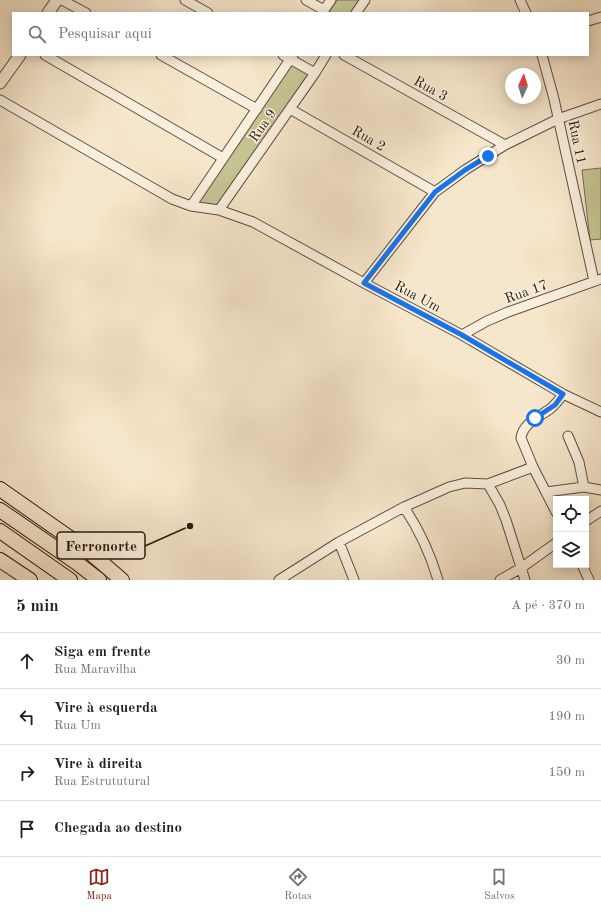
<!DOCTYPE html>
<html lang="pt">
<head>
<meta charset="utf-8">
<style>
  body { margin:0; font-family:"Old Standard TT",serif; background:#f6f6f6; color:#202124 }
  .controls { position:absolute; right:12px; bottom:12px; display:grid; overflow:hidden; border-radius:0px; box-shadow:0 2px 10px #0003 }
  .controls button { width:36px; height:36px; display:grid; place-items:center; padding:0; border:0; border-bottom:1px solid #e0e0e0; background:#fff; color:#202124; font:20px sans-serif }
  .compass { position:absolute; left:505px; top:68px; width:36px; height:36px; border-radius:50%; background:#fff; box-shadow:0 2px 10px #0003; rotate:4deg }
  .stop { position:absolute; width:12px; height:12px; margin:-9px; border:3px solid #1a73e8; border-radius:50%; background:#fff }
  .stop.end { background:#1a73e8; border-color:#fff; box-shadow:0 1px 4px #0008 }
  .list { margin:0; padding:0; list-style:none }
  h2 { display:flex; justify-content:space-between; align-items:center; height:52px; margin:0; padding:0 16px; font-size:17px }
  h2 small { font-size:13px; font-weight:400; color:#757577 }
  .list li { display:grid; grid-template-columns:26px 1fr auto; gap:12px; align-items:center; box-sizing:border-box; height:56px; padding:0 16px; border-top:1px solid #e0e0e0 }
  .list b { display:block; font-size:15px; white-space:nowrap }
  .list p { margin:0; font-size:13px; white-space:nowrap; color:#757577 }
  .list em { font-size:13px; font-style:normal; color:#757577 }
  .icon { flex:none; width:22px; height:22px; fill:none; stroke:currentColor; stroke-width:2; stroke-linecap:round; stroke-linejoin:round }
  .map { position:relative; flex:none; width:601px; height:580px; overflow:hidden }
  .search { position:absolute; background:#fff; box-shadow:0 2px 10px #0003; left:12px; right:12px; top:12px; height:44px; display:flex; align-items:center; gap:10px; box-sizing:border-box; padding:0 14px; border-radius:0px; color:#757577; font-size:15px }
  .sheet { height:276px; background:#fff }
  nav { display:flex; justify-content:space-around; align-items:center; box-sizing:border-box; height:56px; border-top:1px solid #e0e0e0; background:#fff; font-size:11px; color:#757577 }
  nav a { display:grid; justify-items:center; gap:2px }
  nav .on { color:#8f2418 }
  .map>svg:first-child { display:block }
  .green { fill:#c4c392; stroke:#786e50 }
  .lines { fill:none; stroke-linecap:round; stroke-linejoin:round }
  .minor-casing { stroke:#5f4c3d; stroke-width:11 }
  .tertiary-casing { stroke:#5f4c3d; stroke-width:13 }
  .primary-casing { stroke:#2d190e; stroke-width:16 }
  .trunk-casing { stroke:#2d190e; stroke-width:16 }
  .minor { stroke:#f9efdd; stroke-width:9 }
  .tertiary { stroke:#f9efdd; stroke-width:11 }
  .primary { stroke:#f6e6cb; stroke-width:14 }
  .trunk { stroke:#f6e6cb; stroke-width:14 }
  .route { stroke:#1a73e8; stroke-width:5 }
  .labels { text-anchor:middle; stroke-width:3; stroke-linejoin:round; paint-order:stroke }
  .street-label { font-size:14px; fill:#2d190e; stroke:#f9efdd }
  .leader { fill:none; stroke:#2d190e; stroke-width:1.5 }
  .callout-dot { fill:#2d190e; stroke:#f9efdd; stroke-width:1.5 }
  .callout { fill:#f9efdd; stroke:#2d190e; stroke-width:1.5 }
  .callout-label { font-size:15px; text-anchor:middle; font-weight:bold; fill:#2d190e }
</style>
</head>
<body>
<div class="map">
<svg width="601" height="580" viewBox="0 0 601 580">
  <rect width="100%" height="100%" fill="#f6e6cb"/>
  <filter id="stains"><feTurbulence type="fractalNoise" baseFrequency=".005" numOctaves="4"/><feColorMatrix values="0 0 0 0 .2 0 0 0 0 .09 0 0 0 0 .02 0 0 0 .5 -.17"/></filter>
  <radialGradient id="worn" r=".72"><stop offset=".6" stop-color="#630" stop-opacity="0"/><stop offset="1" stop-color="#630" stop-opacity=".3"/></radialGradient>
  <path class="green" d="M337,0h24l-10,13h-23z
    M291,64l20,11 -90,130 -24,-2z
    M601,168v71l-11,1 -8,-70z"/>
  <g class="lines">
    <defs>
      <path id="minor" d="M62,0l24,13
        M185,0l23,13
        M306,0l18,10
        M520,0l6,13
        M322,13l9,-13
        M356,13l9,-13
        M588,21l13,-4
        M45,55l178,103
        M161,55l96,54
        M283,55l32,18
        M344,55l161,90
        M542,55l12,44 40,182
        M0,100l172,99 19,7 28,4 34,12 111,61 98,52 101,59 38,18
        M290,109l145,83
        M191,206l102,-151
        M219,210l96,-137 11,-18
        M364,283l71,-91 30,-22 40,-25 53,-26 43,-15
        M462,335l25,-14 21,-9 93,-33
        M568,436l11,26 5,25
        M488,484l12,21 6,15 19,60
        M546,492l38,-5 17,3
        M404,507c14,21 27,49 34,73
        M556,512l-23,-45 -12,-29c2,-15 18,-21 29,-29 5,-4 9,-9 13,-15
        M586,521l15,-10
        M339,542l15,38
        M582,565l7,15
        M279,580l60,-38 65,-35 45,-20 16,-4 23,1 45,-17
        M500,580l21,-12 35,-25"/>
      <path id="tertiary" d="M48,13l9,-13
        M0,83l20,-28"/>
      <path id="primary" d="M0,489l87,61 35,30
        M0,560l30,20"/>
      <path id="trunk" d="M0,510l77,53 22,17
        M0,531l70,49"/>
    </defs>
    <use href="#minor" class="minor-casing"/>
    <use href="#tertiary" class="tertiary-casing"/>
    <use href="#primary" class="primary-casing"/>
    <use href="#trunk" class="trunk-casing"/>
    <use href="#minor" class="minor"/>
    <use href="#tertiary" class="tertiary"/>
    <use href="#primary" class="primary"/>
    <use href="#trunk" class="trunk"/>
  </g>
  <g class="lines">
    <path class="route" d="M488,156l-23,14 -30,22 -71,91 98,52 101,59 -8,11 -20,13"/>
  </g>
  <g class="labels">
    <g class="street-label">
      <text transform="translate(431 88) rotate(29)" y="5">Rua 3</text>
      <text transform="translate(262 125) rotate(-55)" y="5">Rua 9</text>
      <text transform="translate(369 138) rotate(30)" y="5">Rua 2</text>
      <text transform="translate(578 142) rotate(78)" y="5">Rua 11</text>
      <text transform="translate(526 291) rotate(-20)" y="5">Rua 17</text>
      <text transform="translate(418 296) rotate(28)" y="5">Rua Um</text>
    </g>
  </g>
  <path class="leader" d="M190 526L145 546"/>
  <circle class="callout-dot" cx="190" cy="526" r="4"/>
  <rect class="callout" x="57" y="532" width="88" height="27" rx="4"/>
  <g class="callout-label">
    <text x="101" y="551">Ferronorte</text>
  </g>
  <rect width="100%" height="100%" filter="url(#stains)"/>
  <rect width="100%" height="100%" fill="url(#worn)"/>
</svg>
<div class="controls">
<button><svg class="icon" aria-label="locate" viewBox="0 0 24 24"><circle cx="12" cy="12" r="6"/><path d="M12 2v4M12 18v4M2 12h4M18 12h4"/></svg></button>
<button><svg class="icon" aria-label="layers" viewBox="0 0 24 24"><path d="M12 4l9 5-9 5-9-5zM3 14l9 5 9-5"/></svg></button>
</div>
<svg class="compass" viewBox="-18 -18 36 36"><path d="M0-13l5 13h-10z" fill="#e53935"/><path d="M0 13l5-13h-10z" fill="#757577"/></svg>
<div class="stop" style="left:535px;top:418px"></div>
<div class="stop end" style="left:488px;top:156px"></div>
<div class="search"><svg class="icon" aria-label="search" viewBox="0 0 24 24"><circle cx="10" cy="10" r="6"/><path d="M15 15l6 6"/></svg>Pesquisar aqui</div>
</div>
<section class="sheet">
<h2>5 min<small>A pé · 370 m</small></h2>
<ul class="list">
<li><svg class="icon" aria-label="ahead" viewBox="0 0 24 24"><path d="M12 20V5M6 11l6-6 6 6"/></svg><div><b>Siga em frente</b><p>Rua Maravilha</p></div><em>30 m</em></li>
<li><svg class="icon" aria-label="left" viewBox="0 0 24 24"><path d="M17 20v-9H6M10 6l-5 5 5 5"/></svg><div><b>Vire à esquerda</b><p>Rua Um</p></div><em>190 m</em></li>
<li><svg class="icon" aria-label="right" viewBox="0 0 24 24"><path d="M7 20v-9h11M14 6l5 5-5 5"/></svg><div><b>Vire à direita</b><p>Rua Estrututural</p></div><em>150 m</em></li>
<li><svg class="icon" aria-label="arrive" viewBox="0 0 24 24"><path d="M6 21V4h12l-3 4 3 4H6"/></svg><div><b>Chegada ao destino</b></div></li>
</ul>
</section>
<nav>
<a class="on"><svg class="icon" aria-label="map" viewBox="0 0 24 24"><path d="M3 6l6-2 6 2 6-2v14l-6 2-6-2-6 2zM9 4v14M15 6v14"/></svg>Mapa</a>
<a><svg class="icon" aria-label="directions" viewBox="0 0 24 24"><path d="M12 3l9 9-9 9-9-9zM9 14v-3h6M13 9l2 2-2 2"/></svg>Rotas</a>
<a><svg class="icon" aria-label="saved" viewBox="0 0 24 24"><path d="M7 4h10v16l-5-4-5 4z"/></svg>Salvos</a>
</nav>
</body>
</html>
